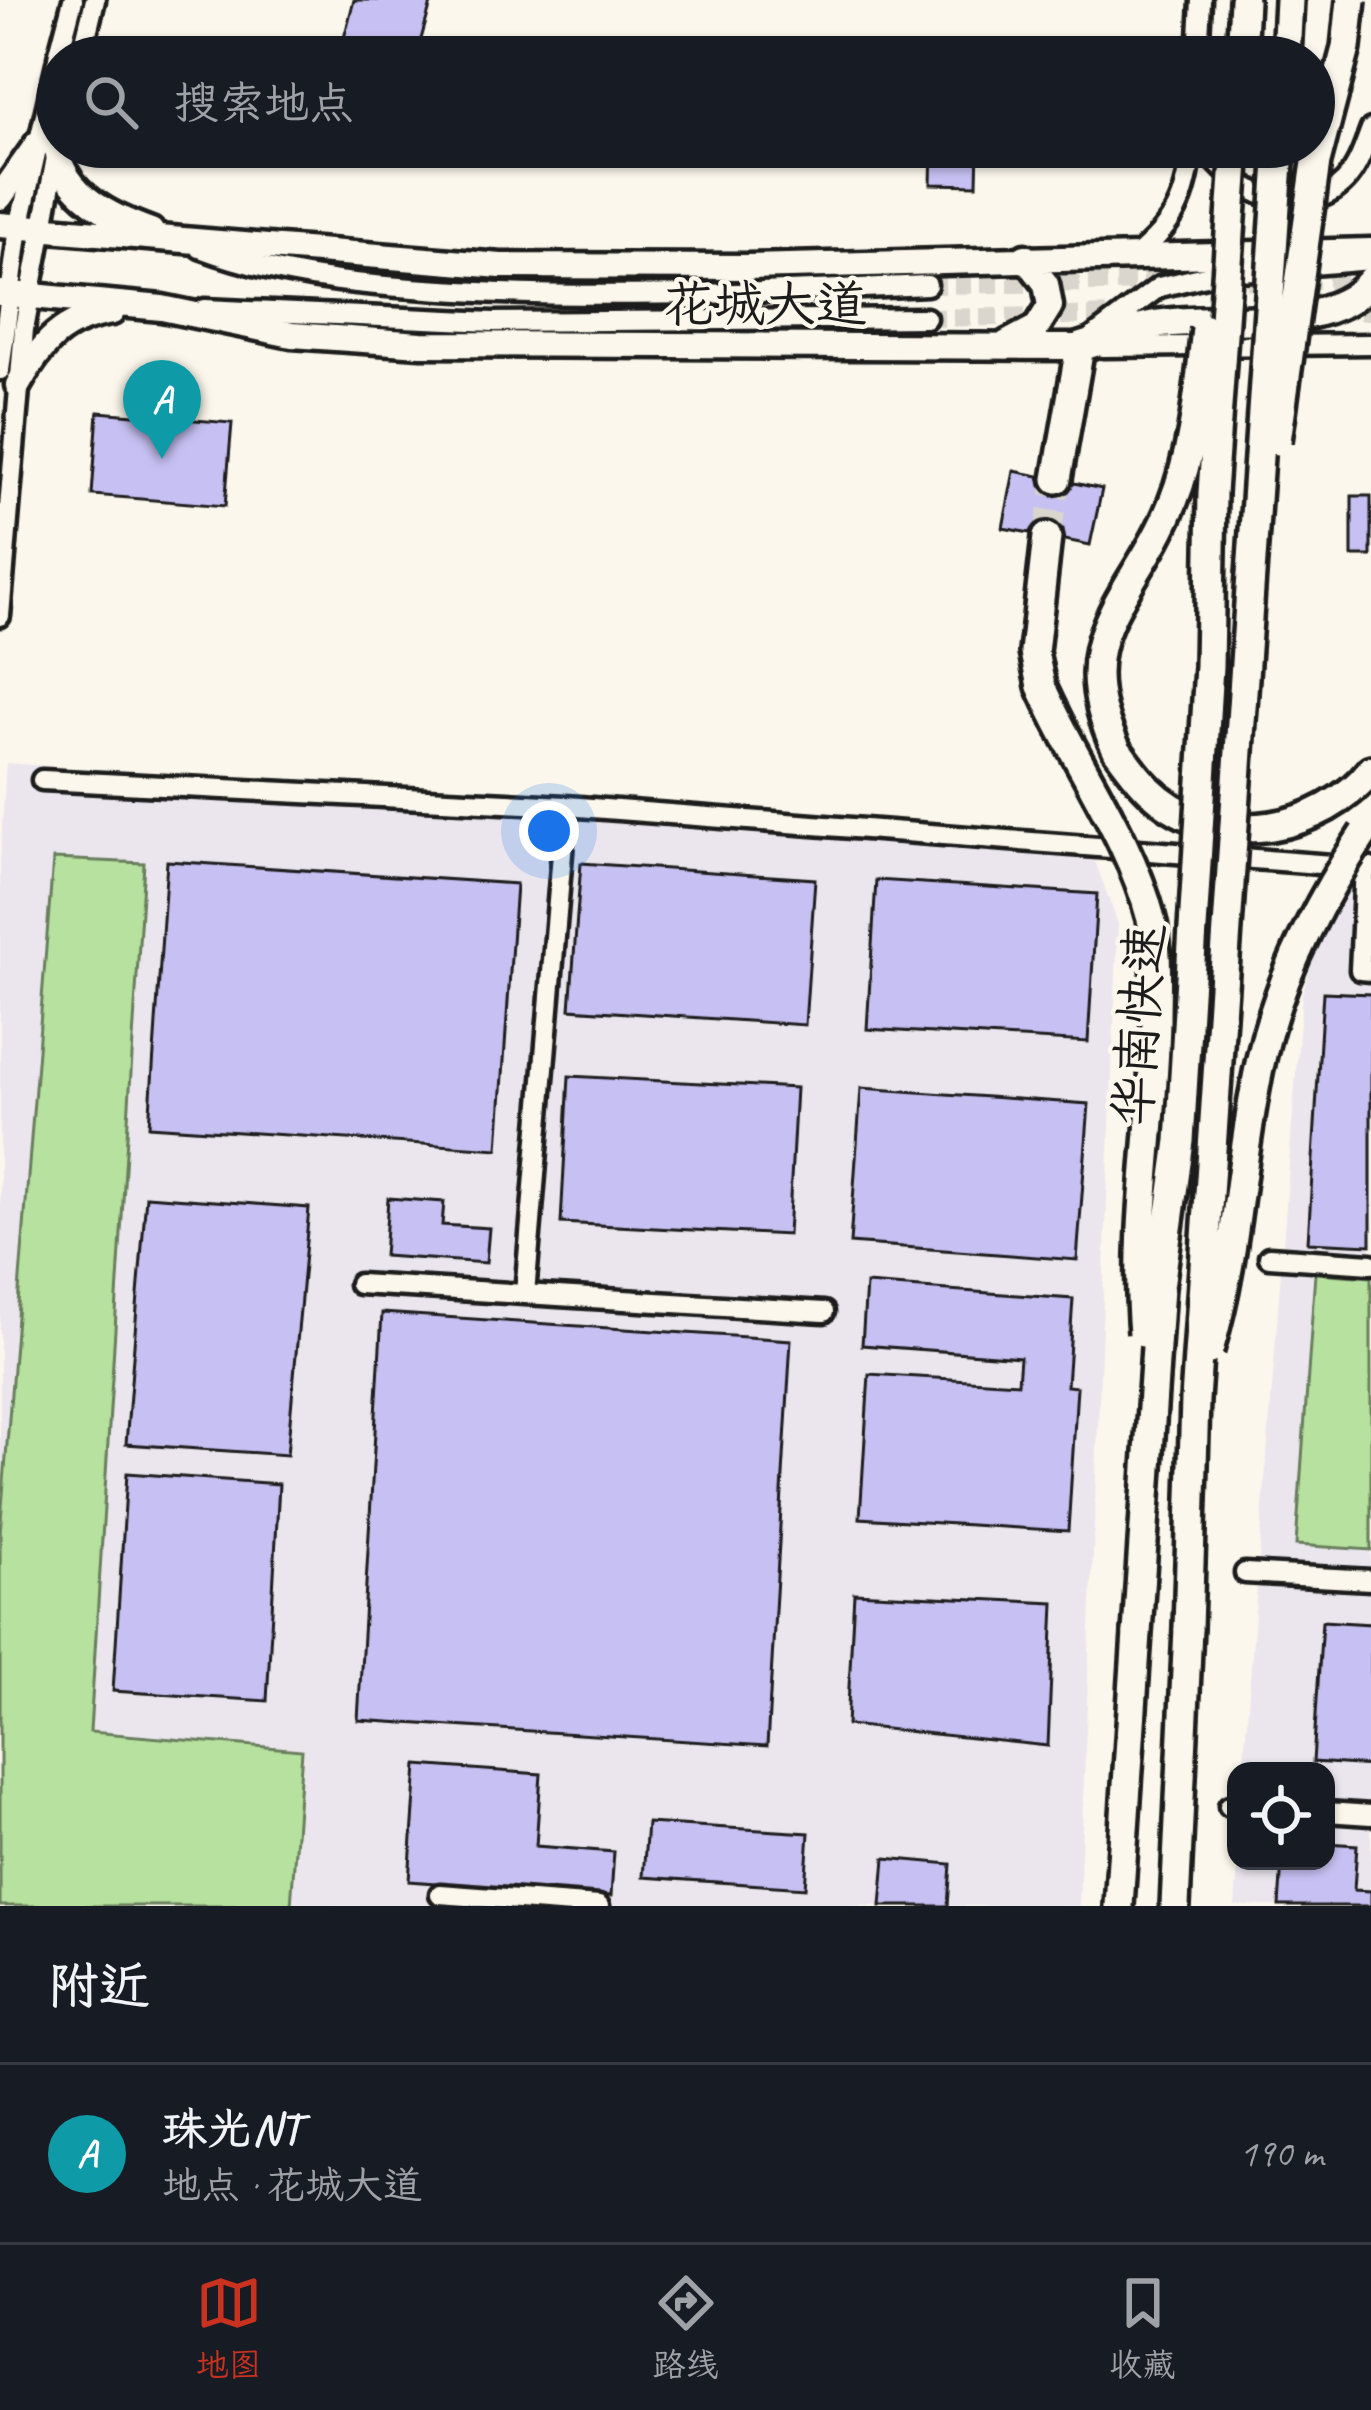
<!DOCTYPE html>
<html lang="zh">
<head>
<meta charset="utf-8">
<style>
  body { margin:0; font-family:Caveat,"LXGW WenKai TC",sans-serif; background:#20242c; color:#f1f3f6 }
  .controls { position:absolute; right:36px; bottom:36px; display:grid; overflow:hidden; border-radius:24px; box-shadow:0 3px 9px #0004 }
  .controls button { width:108px; height:108px; display:grid; place-items:center; padding:0; border:0; border-bottom:3px solid #363941; background:#171b24; color:#f1f3f6; font:60px sans-serif }
  .you { position:absolute; left:549px; top:831px; width:42px; height:42px; margin:-30px; border:9px solid #fff; border-radius:50%; background:#1a73e8; box-shadow:0 0 0 18px #1a73e833 }
  .badge { display:grid; place-items:center; width:78px; height:78px; border-radius:50%; background:#c8321e; color:#fff; font-size:39px; font-weight:700 }
  .pin { position:absolute; translate:-50% -99px; filter:drop-shadow(0 3px 6px #0008) }
  .pin::after { content:''; position:absolute; top:63px; width:42px; height:36px; background:inherit; clip-path:polygon(0 0,100% 0,50% 100%) }
  .list { margin:0; padding:0; list-style:none }
  h2 { display:flex; justify-content:space-between; align-items:center; height:156px; margin:0; padding:0 48px; font-size:51px }
  h2 small { font-size:39px; font-weight:400; color:#9ea1a6 }
  .list li { display:grid; grid-template-columns:78px 1fr auto; gap:36px; align-items:center; box-sizing:border-box; height:180px; padding:0 48px; border-top:3px solid #363941 }
  .list b { display:block; font-size:45px; white-space:nowrap }
  .list p { margin:0; font-size:39px; white-space:nowrap; color:#9ea1a6 }
  .list em { font-size:39px; font-style:normal; color:#9ea1a6 }
  .icon { flex:none; width:66px; height:66px; fill:none; stroke:currentColor; stroke-width:2; stroke-linecap:round; stroke-linejoin:round }
  .map { position:relative; flex:none; width:1371px; height:1906px; overflow:hidden }
  .search { position:absolute; background:#171b24; box-shadow:0 3px 9px #0004; left:36px; right:36px; top:36px; height:132px; display:flex; align-items:center; gap:30px; box-sizing:border-box; padding:0 42px; border-radius:66px; color:#9ea1a6; font-size:45px }
  .sheet { height:336px; background:#171b24 }
  nav { display:flex; justify-content:space-around; align-items:center; box-sizing:border-box; height:168px; border-top:3px solid #363941; background:#171b24; font-size:33px; color:#9ea1a6 }
  nav a { display:grid; justify-items:center; gap:6px }
  nav .on { color:#c8321e }
  .map>svg:first-child { display:block }
  .built { fill:#ebe6ee }
  .green { fill:#b6e19e; stroke:#697e5d; stroke-width:3 }
  .building { fill:#c7c0f3; stroke:#1c1c1c; stroke-width:3 }
  .lines { fill:none; stroke-linecap:round; stroke-linejoin:round }
  .minor-tunnel { stroke:#dad6cd; stroke-width:18; stroke-dasharray:18 9; stroke-linecap:butt }
  .highway-tunnel { stroke:#dad6cd; stroke-width:27; stroke-dasharray:27 14; stroke-linecap:butt }
  .minor-casing { stroke:#1c1c1c; stroke-width:27 }
  .major-casing { stroke:#1c1c1c; stroke-width:33 }
  .highway-casing { stroke:#1c1c1c; stroke-width:36 }
  .minor { stroke:#fbf7ec; stroke-width:18 }
  .major { stroke:#fbf7ec; stroke-width:24 }
  .highway { stroke:#fbf7ec; stroke-width:27 }
  .highway-bridge-casing { stroke:#1c1c1c; stroke-width:36; stroke-linecap:butt }
  .highway-bridge { stroke:#fbf7ec; stroke-width:27 }
  .labels { text-anchor:middle; stroke-width:9; stroke-linejoin:round; paint-order:stroke }
  .street-label { font-size:51px; fill:#1c1c1c; stroke:#fbf7ec }
</style>
</head>
<body>
<div class="map">
<svg width="1371" height="1906" viewBox="0 0 1371 1906">
  <rect width="100%" height="100%" fill="#fbf7ec"/>
  <filter id="ink" filterUnits="userSpaceOnUse"><feTurbulence type="fractalNoise" baseFrequency=".00833" numOctaves="2"/><feDisplacementMap in="SourceGraphic" scale="24" xChannelSelector="R" yChannelSelector="G"/><feConvolveMatrix kernelMatrix="1 2 1 2 8 2 1 2 1" color-interpolation-filters="sRGB"/></filter>
  <g filter="url(#ink)">
    <path class="built" d="M6,763l1081,76 31,85 -39,982h-1079v-1044z
      M1371,868v1038h-136l3,-45h88v-90h-83l59,-777 14,-44 40,-72z"/>
    <path class="green" d="M53,859l91,4 -54,869 212,18 -11,156h-291v-373z
      M1315,1273l56,4v273l-75,-5z"/>
    <path class="building" d="M354,0h78l-16,57h-77z
      M932,147h46l-1,38 -46,-1z
      M98,412l134,11 -7,83 -133,-11z
      M1014,471l25,5 2,10 12,10 11,-1 10,-12 28,6 -12,56 -25,-5 -2,-11 -13,-10 -11,2 -9,12 -27,-5z
      M1352,496h19v60h-19z
      M167,861l349,23 -18,265 -349,-23z
      M581,863l234,16 -10,146 -235,-16z
      M876,880l221,14 -9,148 -221,-13z
      M1323,992l48,2v251l-63,-3z
      M569,1076l227,12 -8,147 -227,-12z
      M861,1088l228,16 -12,156 -227,-17z
      M146,1196l163,12 -22,247 -161,-11z
      M388,1198l56,4 -2,23 47,3 -3,35 -102,-7z
      M866,1284l207,15 -6,87 10,1 -9,144 -208,-13 9,-144 149,9 2,-26 -158,-12z
      M382,1313l409,27 -24,406 -409,-26z
      M127,1473l152,11 -12,217 -154,-10z
      M854,1593l200,10 -6,143 -201,-21z
      M1322,1621l49,3v142l-58,-4z
      M417,1765l124,9 -5,72 78,6 -3,44 -202,-15z
      M647,1823l162,10 -4,55 -162,-11z
      M1326,1843l31,2 -3,45 17,1v15h-92l3,-45h44z
      M885,1858l66,6 -3,42h-67z"/>
    <g class="lines">
      <path class="minor-tunnel" d="M1220,281l151,-2
        M927,285l247,-3
        M1333,311h38
        M926,318l205,-3"/>
      <path class="highway-tunnel" d="M1047,537l10,-58"/>
      <defs>
        <path id="minor" d="M58,57l15,-57
          M81,57l14,-57
          M1198,57l3,-57
          M1206,147c25,45 98,77 139,34 14,-15 19,-34 26,-52
          M200,248c91,34 182,39 279,44 149,7 299,0 448,-7
          M1134,258c41,-34 53,-58 58,-111
          M205,309l288,13 433,-4
          M1093,337l66,-50 59,-14 153,-13
          M1103,347l268,-3
          M0,370l19,-143 38,-164
          M0,616l24,-287 33,-177
          M42,780l524,26 805,62
          M1365,867l-5,103 11,1
          M1269,1257l102,7
          M359,1284l465,28
          M525,1294l41,-488
          M1245,1573l126,7
          M1229,1806l7,1
          M1326,1812l45,3
          M440,1894l159,12"/>
        <path id="major" d="M57,150c8,45 54,67 94,81
          M0,197l38,-54
          M0,225l501,41 246,1 624,-16
          M0,293l162,15 130,27 129,9 659,3
          M1007,343l30,-16 13,-21 -4,-22 -21,-27
          M18,385c24,-42 44,-66 94,-73"/>
        <path id="highway" d="M1241,57l3,-57
          M1286,57l3,-57
          M1057,479l23,-132c24,-7 48,-17 73,-22 63,-12 174,11 218,-44
          M1041,686l-7,-34 13,-115
          M1117,750c13,17 25,35 43,49 63,50 163,32 211,-29
          M1119,1906l18,-273
          M1175,1906l13,-278"/>
      </defs>
      <use href="#minor" class="minor-casing"/>
      <use href="#major" class="major-casing"/>
      <use href="#highway" class="highway-casing"/>
      <use href="#minor" class="minor"/>
      <use href="#major" class="major"/>
      <use href="#highway" class="highway"/>
      <defs>
        <path id="highway-bridge" d="M1277,441l39,-279 30,-114 5,-48
          M1041,686c34,78 88,149 110,233 8,32 5,68 5,101 -2,103 -22,210 -13,313
          M1117,750c-56,-114 19,-154 56,-248 22,-55 26,-115 33,-173
          M1209,1350c29,-95 30,-194 52,-291 18,-82 57,-157 103,-226
          M1188,1628l7,-228 85,-1253
          M1137,1633l23,-346 20,-146 29,-475 3,-173 24,-346"/>
      </defs>
      <use href="#highway-bridge" class="highway-bridge-casing"/>
      <use href="#highway-bridge" class="highway-bridge"/>
    </g>
  </g>
  <g class="labels">
    <g class="street-label">
      <text x="765" y="321">花城大道</text>
      <text transform="translate(1138 1024) rotate(-86)" y="18">华南快速</text>
    </g>
  </g>
</svg>
<div class="controls">
<button><svg class="icon" aria-label="locate" viewBox="0 0 24 24"><circle cx="12" cy="12" r="6"/><path d="M12 2v4M12 18v4M2 12h4M18 12h4"/></svg></button>
</div>
<div class="you"></div>
<div class="pin badge" style="left:162px;top:459px;background:#0f9aa8">A</div>
<div class="search"><svg class="icon" aria-label="search" viewBox="0 0 24 24"><circle cx="10" cy="10" r="6"/><path d="M15 15l6 6"/></svg>搜索地点</div>
</div>
<section class="sheet">
<h2>附近<small></small></h2>
<ul class="list">
<li><span class="badge" style="background:#0f9aa8">A</span><div><b>珠光NT</b><p>地点 · 花城大道</p></div><em>190 m</em></li>
</ul>
</section>
<nav>
<a class="on"><svg class="icon" aria-label="map" viewBox="0 0 24 24"><path d="M3 6l6-2 6 2 6-2v14l-6 2-6-2-6 2zM9 4v14M15 6v14"/></svg>地图</a>
<a><svg class="icon" aria-label="directions" viewBox="0 0 24 24"><path d="M12 3l9 9-9 9-9-9zM9 14v-3h6M13 9l2 2-2 2"/></svg>路线</a>
<a><svg class="icon" aria-label="saved" viewBox="0 0 24 24"><path d="M7 4h10v16l-5-4-5 4z"/></svg>收藏</a>
</nav>
</body>
</html>
